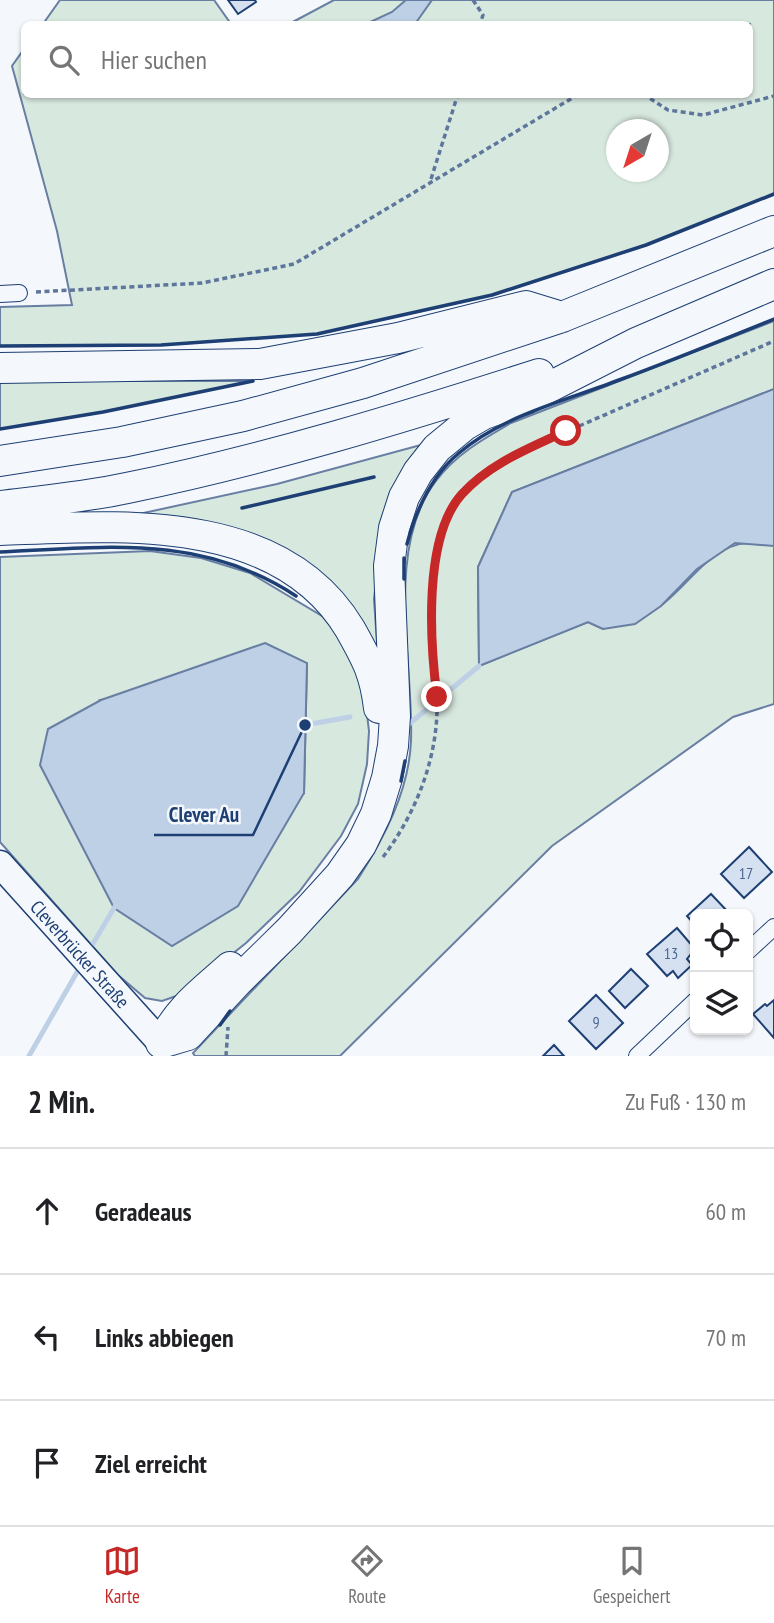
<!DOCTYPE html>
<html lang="de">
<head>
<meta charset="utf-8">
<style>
  body { margin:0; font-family:"PT Sans Narrow",sans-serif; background:#f6f6f6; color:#202124 }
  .controls { position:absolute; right:21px; bottom:21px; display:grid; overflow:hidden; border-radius:10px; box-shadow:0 2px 5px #0004 }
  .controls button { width:63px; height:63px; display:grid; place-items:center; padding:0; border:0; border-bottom:2px solid #e0e0e0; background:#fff; color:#202124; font:35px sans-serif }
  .compass { position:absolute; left:606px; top:119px; width:63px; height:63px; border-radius:50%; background:#fff; box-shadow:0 2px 5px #0004; rotate:219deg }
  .stop { position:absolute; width:21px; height:21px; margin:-16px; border:5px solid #c62828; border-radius:50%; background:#fff }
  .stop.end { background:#c62828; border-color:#fff; box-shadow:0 2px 7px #0008 }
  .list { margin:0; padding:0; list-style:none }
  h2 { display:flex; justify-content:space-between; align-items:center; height:91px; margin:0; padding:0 28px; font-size:30px }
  h2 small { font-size:23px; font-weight:400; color:#757577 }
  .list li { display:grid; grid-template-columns:46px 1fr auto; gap:21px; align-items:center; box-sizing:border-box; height:126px; padding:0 28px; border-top:2px solid #e0e0e0 }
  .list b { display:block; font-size:26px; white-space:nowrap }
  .list em { font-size:23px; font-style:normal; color:#757577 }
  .icon { flex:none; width:38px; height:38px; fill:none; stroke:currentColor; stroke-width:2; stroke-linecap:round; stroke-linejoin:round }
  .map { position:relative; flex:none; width:774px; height:1056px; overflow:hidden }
  .search { position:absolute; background:#fff; box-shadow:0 2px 5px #0004; left:21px; right:21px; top:21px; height:77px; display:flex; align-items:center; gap:18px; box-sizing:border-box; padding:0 24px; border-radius:10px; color:#757577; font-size:26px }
  .sheet { height:469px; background:#fff }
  nav { display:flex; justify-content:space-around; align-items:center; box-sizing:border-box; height:98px; border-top:2px solid #e0e0e0; background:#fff; font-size:19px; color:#757577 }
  nav a { display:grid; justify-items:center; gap:4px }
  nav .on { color:#c62828 }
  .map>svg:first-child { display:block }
  .green { fill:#d7e8df; stroke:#687fa3; stroke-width:2; fill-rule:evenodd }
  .water { fill:#bed0e5; stroke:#687fa3; stroke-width:2 }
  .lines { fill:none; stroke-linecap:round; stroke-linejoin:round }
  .stream { stroke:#bed0e5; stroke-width:5 }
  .building { fill:#d5e0f0; stroke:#1d3f73; stroke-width:2 }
  .minor-casing { stroke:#1d3f73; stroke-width:18 }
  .primary-casing { stroke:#1d3f73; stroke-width:29 }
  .motorway-casing { stroke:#1d3f73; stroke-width:32 }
  .path { stroke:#5e769c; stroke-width:3.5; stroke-dasharray:5 3.5; stroke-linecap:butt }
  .minor { stroke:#f4f7fb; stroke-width:16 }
  .primary { stroke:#f4f7fb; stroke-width:26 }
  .motorway { stroke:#f4f7fb; stroke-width:30 }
  .wall { stroke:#1d3f73; stroke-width:3.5 }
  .route { stroke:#c62828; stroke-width:9 }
  .labels { text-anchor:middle; stroke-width:5; stroke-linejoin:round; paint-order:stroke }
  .number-label { font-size:16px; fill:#4b6792 }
  .street-label { font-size:19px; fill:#1d3f73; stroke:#f4f7fb }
  .leader { fill:none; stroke:#1d3f73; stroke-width:2.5 }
  .callout-dot { fill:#1d3f73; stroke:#f4f7fb; stroke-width:2.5 }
  .callout-label { font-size:21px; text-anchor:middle; font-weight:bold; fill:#1d3f73; stroke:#f4f7fb; stroke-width:5; stroke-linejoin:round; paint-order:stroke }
</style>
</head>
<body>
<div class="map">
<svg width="774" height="1056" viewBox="0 0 774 1056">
  <rect width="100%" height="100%" fill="#f4f7fb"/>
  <path class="green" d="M60,0h154l17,24h-188z
    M334,0h440v194l-128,51 -153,50 -176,39 -156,11 -161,1v-39l72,-2 -15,-74 -45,-165 12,-17v45h726v-70h-461zM616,130h42v42h-42z
    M774,321v68l-262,103 -34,75 1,99 109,-44 15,7c16,-7 46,-14 60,-25 34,-27 58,-75 111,-58v158l-41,13 -181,129 -212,210h-145l-2,-3 165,-174c26,-41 51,-88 53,-138 3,-79 -27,-192 25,-260 19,-26 47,-42 75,-58z
    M0,381h253l-150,31 -103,17z
    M428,443l-47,95 -7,61 4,58 -31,-52 -38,-41 -55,-28 -73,-19h-56l152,-33z
    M150,551l51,7 49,15 77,46 21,31 17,48 4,33 -2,33 -9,40 -17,32 -42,56 -53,51 -64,51 -20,7 -17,-3 -27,-23 -118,-133v-285zM307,664l-3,129 -203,-93z"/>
  <path class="water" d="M406,0h26l-17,24h-49l26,-12z
    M774,389v157l-39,-3 -38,26 -36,37 -26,18 -32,5 -15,-7 -109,44 -1,-99 34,-75z
    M265,643l42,20 -3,130 -66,113 -66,40 -58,-38 -74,-143 8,-36 53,-29z"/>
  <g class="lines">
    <path class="stream" d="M409,724l70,-58
      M300,729l5,-4 45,-8
      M88,952l29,-49
      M29,1056l51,-89"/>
  </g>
  <path class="building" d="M228,0h27l1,2 -18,12z
    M749,847l23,25 -28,26 -23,-24z
    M711,894l19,20h-35v11l-8,-9z
    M677,928l18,21 -8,10 5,6 -14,13 -5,-7 -6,5 -20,-22z
    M631,969l17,17 -23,22 -16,-17z
    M596,995l27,28 -27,26 -27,-28z
    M774,1000v38l-21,-24 12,-10 2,2z
    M554,1045l10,11h-21z"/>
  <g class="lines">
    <defs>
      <path id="minor" d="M0,294l19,-1
        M748,951l26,-24
        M637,1056l58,-55"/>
      <path id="primary" d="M0,864l161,179"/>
      <path id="motorway" d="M0,368l260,-4 138,-26 128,-32 36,11
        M0,461l122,-19 121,-26 120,-33 199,-66 212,-86
        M0,506c42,-5 85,-9 127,-18 141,-29 275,-70 412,-114
        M0,530c118,-4 279,-19 350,99 17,30 25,45 29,79
        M161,1043l27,-8 50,-54 51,-50 51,-56 21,-30 15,-31 11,-36 6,-32 2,-30 -6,-150 5,-38 10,-31 14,-25 19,-24 28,-23 19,-11 42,-15 110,-56 138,-59
        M161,1043c20,-37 39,-49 69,-76"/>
    </defs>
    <use href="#minor" class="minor-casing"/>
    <use href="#primary" class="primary-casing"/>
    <use href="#motorway" class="motorway-casing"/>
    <path class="path" d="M473,0l10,15 -3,9
      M643,94l25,16 35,5 71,-19
      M431,179l27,-85
      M36,292l166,-9 92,-19 285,-170
      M383,857c34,-45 56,-102 54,-159 -2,-58 -14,-123 9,-180 13,-30 43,-47 69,-64l259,-113
      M226,1056l2,-29"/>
    <use href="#minor" class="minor"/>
    <use href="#primary" class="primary"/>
    <use href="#motorway" class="motorway"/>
    <path class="wall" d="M0,346l161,-1 156,-11 175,-39 154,-50 128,-51
      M0,429l103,-17 150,-31
      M242,508l132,-31
      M407,544c9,-34 24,-68 52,-91 45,-38 106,-52 160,-73 52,-19 103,-40 155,-61
      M0,552c107,-5 202,-18 296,44
      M404,579v-21
      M401,781l4,-20
      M220,1025l10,-14"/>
  </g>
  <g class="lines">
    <path class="route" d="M437,697c-7,-55 -14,-160 25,-203 28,-31 68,-46 104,-63"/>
  </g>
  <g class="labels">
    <g class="number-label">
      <text x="746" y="879">17</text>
      <text x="671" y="959">13</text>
      <text x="596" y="1028">9</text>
    </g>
    <g class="street-label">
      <text transform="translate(80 954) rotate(48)" y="7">Cleverbrücker Straße</text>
    </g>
  </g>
  <path class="leader" d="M305 725L253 835H154"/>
  <circle class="callout-dot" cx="305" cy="725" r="7"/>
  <g class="callout-label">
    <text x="204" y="822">Clever Au</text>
  </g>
</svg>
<div class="controls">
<button><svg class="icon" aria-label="locate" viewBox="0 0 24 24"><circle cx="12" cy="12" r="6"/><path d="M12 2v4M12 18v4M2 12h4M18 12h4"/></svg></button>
<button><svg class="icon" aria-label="layers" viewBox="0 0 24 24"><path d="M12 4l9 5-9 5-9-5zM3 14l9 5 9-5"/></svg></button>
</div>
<svg class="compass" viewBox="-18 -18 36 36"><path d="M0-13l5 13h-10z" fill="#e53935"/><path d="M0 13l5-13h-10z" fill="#757577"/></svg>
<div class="stop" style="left:566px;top:431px"></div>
<div class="stop end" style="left:437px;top:697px"></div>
<div class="search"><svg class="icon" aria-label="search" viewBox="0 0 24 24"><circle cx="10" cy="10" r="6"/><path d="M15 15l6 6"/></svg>Hier suchen</div>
</div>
<section class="sheet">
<h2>2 Min.<small>Zu Fuß · 130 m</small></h2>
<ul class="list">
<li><svg class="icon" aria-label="ahead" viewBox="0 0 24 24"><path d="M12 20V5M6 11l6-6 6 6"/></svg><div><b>Geradeaus</b></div><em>60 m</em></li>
<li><svg class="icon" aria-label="left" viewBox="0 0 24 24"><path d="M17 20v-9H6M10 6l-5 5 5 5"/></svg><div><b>Links abbiegen</b></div><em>70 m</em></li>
<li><svg class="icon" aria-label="arrive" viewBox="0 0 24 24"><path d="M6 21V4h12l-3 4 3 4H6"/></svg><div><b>Ziel erreicht</b></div></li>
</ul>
</section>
<nav>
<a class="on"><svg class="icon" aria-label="map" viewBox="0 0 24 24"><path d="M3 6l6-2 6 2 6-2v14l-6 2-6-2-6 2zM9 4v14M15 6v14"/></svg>Karte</a>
<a><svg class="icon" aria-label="directions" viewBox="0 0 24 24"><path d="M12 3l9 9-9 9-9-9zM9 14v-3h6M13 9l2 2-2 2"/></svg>Route</a>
<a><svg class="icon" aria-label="saved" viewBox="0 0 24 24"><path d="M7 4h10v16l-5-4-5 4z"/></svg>Gespeichert</a>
</nav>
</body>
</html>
